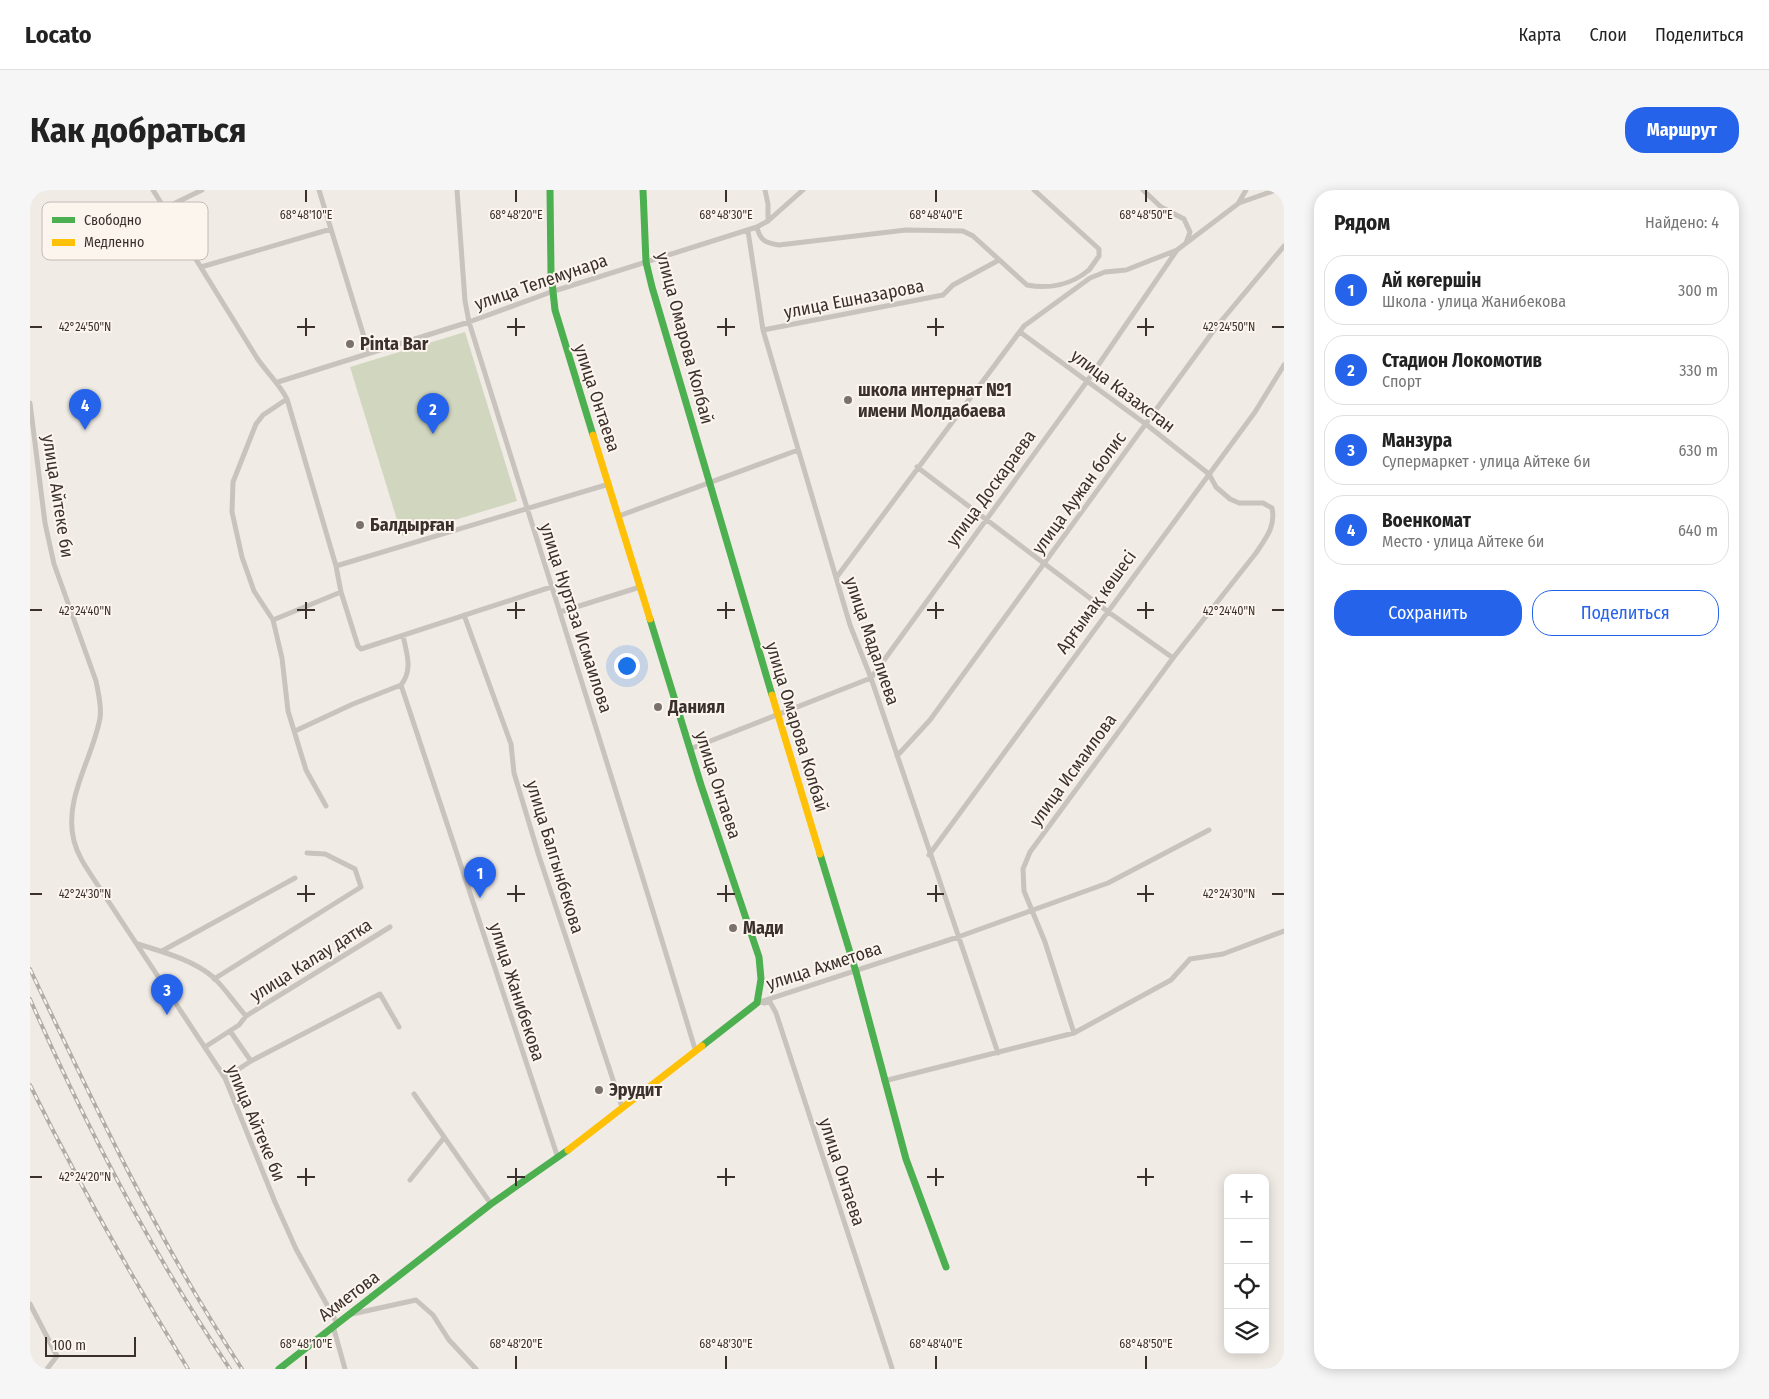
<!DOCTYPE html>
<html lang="ru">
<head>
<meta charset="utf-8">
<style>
  body { margin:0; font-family:"Fira Sans Condensed",sans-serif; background:#f6f6f6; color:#222 }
  .controls { position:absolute; right:15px; bottom:15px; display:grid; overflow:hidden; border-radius:10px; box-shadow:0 2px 12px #0003 }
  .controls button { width:45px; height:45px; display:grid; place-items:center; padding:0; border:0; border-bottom:1px solid #e0e0e0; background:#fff; color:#222; font:25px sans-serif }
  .scale { position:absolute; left:15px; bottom:12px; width:91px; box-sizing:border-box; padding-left:5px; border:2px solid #3b302b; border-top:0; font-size:14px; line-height:18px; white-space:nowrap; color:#3b302b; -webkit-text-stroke:4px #fbf5ee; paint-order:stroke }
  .you { position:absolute; left:596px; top:475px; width:18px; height:18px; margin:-12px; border:4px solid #fff; border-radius:50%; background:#1a73e8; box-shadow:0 0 0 8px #1a73e833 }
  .badge { display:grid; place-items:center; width:32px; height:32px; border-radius:50%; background:#2563eb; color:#fff; font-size:16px; font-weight:700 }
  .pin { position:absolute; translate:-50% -41px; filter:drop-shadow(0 1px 2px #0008) }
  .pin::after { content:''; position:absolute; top:26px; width:18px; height:15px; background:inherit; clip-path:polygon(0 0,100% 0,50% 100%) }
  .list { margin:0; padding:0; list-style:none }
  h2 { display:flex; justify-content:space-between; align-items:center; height:65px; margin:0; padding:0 20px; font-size:21px }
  h2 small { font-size:16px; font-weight:400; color:#767676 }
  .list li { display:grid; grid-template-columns:32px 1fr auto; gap:15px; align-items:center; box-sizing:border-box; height:70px; margin:0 10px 10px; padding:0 10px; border:1px solid #e0e0e0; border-radius:20px }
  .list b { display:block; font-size:19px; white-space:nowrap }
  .list p { margin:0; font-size:16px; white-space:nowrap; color:#767676 }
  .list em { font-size:16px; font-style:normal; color:#767676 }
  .actions { display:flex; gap:10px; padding:15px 20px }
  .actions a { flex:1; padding:11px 0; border:1px solid #2563eb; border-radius:20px; text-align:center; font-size:18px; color:#2563eb }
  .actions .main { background:#2563eb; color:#fff }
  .icon { flex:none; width:28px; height:28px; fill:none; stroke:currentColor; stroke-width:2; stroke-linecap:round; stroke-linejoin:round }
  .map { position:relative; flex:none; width:1254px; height:1179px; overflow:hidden; border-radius:20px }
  header { display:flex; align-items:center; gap:30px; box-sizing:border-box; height:70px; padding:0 25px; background:#fff; border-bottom:1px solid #e0e0e0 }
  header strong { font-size:24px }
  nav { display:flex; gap:28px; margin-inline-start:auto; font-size:18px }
  .intro { display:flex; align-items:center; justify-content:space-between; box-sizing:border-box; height:120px; padding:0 30px }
  h1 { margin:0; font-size:35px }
  .button { padding:12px 22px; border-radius:20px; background:#2563eb; color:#fff; font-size:18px; font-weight:700 }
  main { display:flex; gap:30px; padding:0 30px }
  aside { flex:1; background:#fff; border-radius:20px; box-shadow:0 2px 12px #0003 }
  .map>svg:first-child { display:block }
  .green { fill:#d1d6bf }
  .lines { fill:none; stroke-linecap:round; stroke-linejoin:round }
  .street { stroke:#c9c3be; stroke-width:5 }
  .fast { stroke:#4caf50; stroke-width:7 }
  .slow { stroke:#ffc107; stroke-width:7 }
  .rail-casing { stroke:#b1aca8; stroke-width:4 }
  .rail { stroke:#fbf5ee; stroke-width:2; stroke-dasharray:5.5; stroke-linecap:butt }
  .ticks { fill:none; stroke:#3b302b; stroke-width:2 }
  .poi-dot { fill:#7a716c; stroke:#fbf5ee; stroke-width:2 }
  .labels { text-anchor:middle; stroke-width:4; stroke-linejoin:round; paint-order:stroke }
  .street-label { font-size:18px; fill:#3b302b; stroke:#fbf5ee }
  .poi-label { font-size:18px; font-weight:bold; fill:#3b302b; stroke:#fbf5ee; text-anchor:start }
  .key { fill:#fbf5ee; stroke:#c1bab4; stroke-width:1 }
  .key-label { font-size:14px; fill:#3b302b }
  .ticks-label { font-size:12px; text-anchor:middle; fill:#3b302b; stroke:#fbf5ee; stroke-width:4; stroke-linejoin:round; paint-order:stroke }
</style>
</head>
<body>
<header>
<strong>Locato</strong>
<nav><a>Карта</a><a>Слои</a><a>Поделиться</a></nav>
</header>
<div class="intro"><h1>Как добраться</h1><a class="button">Маршрут</a></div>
<main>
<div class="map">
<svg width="1254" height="1179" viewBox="0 0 1254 1179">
  <rect width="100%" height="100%" fill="#f0ebe5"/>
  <path class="green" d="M435,142l52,169 -115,35 -52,-169z"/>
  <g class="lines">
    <path class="street" d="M123,0l104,168c10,15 22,25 30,41l49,167 273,-82
      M289,0l50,163
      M427,0l8,111 4,21c75,242 153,484 226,727
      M735,0l3,14v17
      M1004,0l65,59v7l-10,14
      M1113,0l18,17 23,12 6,13 -4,11
      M1209,12l7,-12
      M133,19l39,-19
      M727,37c3,14 9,16 22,18l127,-15 57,1 10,5 54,49c22,4 45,0 63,-16
      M718,41l15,99 87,295 21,53 127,375
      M171,77l130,-38
      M733,140l180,-35 10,-10 46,-25
      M990,142l127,93 62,49 7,13 14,12 9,4h24l9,5c4,18 -6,30 -16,45l-83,105 -143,194 -7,17 1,22 21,51 29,91
      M248,192l191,-60 82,-30 206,-65 11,-6 35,-31
      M257,209l-24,16 -7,9 -23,58 -1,30 10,45 12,34 19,29 9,38 6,53 18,59 20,36
      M0,213l15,120 9,41 42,117c2,11 6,25 4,37 -7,40 -37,81 -26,123 4,16 14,29 23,43l128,194 50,124 21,47 41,74
      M887,277l190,144 66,47
      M589,326l179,-66
      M306,376l5,26 17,54 3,3 190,-62
      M806,388l188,-252 66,-48 15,-6 21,-2 51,-20
      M530,422l80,-25
      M434,425l47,129 3,29 25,83 83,251
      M243,430l68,-28
      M373,446c4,18 10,34 -2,49l157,473
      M265,541l58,-27 48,-19
      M660,559l181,-71 217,-298 89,-130 62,-47 37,-13
      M867,566l33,-36 287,-394 67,-80
      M899,665l326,-443 29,-47
      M108,754c25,8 55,16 75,33 12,11 22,27 33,39
      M132,761l133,-73
      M184,789l147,-92 -6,-18 -30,-15 -18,-1
      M727,813l201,-66 150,-54 101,-53
      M734,813l6,-1 6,11 116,355
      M200,841l21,30
      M175,857l34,-22 7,-9 144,-89
      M195,888l26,-17 129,-67 19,33
      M854,891l190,-48 97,-53 19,-21 33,-5 61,-23
      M384,904l77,110
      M380,990l33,-41
      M0,1114l27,52 -10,13
      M322,1124l64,-14 17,15 16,25 27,29
      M303,1136l12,43"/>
    <path class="fast" d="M520,0l1,83 4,37 38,125
      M613,0l3,72 6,25 120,408
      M620,429l51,166 58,172 2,22 -4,24 -55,43
      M790,664l36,118 50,187 40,108
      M249,1179l212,-165 77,-54"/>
    <path class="slow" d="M563,245l57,184
      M742,505l48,159
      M538,960l134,-104"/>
    <defs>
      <path id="rail" d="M0,779c65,138 128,272 212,400
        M0,809c56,128 122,254 200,370
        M0,895c48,97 101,191 158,284"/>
    </defs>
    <use href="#rail" class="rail-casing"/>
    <use href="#rail" class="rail"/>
  </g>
  <path class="ticks" d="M276,0v12M486,0v12M696,0v12M906,0v12M1116,0v12M276,128v18M486,128v18M696,128v18M906,128v18M1116,128v18M0,137h12M267,137h18M477,137h18M687,137h18M897,137h17M1107,137h17M1242,137h12M276,412v17M486,412v17M696,412v17M906,412v17M1116,412v17M0,420h12M267,420h18M477,420h18M687,420h18M897,420h17M1107,420h17M1242,420h12M276,695v17M486,695v17M696,695v17M906,695v17M1116,695v17M0,704h12M267,704h18M477,704h18M687,704h18M897,704h17M1107,704h17M1242,704h12M276,978v18M486,978v18M696,978v18M906,978v18M1116,978v18M0,987h12M267,987h18M477,987h18M687,987h18M897,987h17M1107,987h17M276,1166v13M486,1166v13M696,1166v13M906,1166v13M1116,1166v13"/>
  <g class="poi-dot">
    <circle cx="320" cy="154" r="5"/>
    <circle cx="818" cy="210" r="5"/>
    <circle cx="330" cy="335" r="5"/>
    <circle cx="628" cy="517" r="5"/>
    <circle cx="703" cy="738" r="5"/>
    <circle cx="569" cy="900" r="5"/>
  </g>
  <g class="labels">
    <g class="street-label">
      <text transform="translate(511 92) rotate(-19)" y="6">улица Телемунара</text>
      <text transform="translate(824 109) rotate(-11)" y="6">улица Ешназарова</text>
      <text transform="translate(655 148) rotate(75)" y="6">улица Омарова Колбай</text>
      <text transform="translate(1093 201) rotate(37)" y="6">улица Казахстан</text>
      <text transform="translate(567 208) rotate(72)" y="6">улица Онтаева</text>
      <text transform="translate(961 298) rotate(-54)" y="6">улица Доскараева</text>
      <text transform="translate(1049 303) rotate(-54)" y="6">улица Аужан болис</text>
      <text transform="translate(28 306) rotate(81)" y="6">улица Айтеке би</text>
      <text transform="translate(1066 412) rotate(-54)" y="6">Арғымақ көшесі</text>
      <text transform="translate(546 428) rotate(72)" y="6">улица Нуртаза Исмаилова</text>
      <text transform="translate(842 451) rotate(71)" y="6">улица Мадалиева</text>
      <text transform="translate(767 537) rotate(73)" y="6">улица Омарова Колбай</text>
      <text transform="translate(1043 580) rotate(-54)" y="6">улица Исмаилова</text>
      <text transform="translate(688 595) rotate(72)" y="6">улица Онтаева</text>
      <text transform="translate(525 667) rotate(73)" y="6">улица Балгынбекова</text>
      <text transform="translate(281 770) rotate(-32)" y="6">улица Калау датка</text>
      <text transform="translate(794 776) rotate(-18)" y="6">улица Ахметова</text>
      <text transform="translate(487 802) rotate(72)" y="6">улица Жанибекова</text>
      <text transform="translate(226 933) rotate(67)" y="6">улица Айтеке би</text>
      <text transform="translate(812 982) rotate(72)" y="6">улица Онтаева</text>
      <text transform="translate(319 1106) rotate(-37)" y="6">Ахметова</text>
    </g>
    <g class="poi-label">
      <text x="330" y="160">Pinta Bar</text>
      <text x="828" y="206">школа интернат №1<tspan x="828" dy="21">имени Молдабаева</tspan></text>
      <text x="340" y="341">Балдырған</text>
      <text x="638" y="523">Даниял</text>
      <text x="713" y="744">Мади</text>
      <text x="579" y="906">Эрудит</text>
    </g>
  </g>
  <rect x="12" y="12" width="166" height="58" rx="8" class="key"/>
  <rect x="22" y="27" width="23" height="6" fill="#4caf50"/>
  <rect x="22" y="49" width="23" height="7" fill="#ffc107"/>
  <g class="key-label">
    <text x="54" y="35">Свободно</text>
    <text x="54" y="57">Медленно</text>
  </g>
  <g class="ticks-label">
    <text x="276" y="29">68°48'10"E</text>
    <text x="486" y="29">68°48'20"E</text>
    <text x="696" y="29">68°48'30"E</text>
    <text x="906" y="29">68°48'40"E</text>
    <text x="1116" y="29">68°48'50"E</text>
    <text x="55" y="141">42°24'50"N</text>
    <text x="1199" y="141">42°24'50"N</text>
    <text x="55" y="425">42°24'40"N</text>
    <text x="1199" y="425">42°24'40"N</text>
    <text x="55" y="708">42°24'30"N</text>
    <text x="1199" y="708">42°24'30"N</text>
    <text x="55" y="991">42°24'20"N</text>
    <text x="276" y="1158">68°48'10"E</text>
    <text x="486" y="1158">68°48'20"E</text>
    <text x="696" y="1158">68°48'30"E</text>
    <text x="906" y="1158">68°48'40"E</text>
    <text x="1116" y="1158">68°48'50"E</text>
  </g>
</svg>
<div class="controls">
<button>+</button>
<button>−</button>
<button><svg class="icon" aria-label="locate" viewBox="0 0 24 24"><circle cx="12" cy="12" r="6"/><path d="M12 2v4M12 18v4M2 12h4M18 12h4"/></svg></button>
<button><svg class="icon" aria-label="layers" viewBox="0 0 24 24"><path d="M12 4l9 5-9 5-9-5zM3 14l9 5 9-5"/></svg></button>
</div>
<div class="scale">100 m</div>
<div class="you"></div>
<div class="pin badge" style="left:450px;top:708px">1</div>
<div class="pin badge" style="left:403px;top:244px">2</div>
<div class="pin badge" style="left:137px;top:825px">3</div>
<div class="pin badge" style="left:55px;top:240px">4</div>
</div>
<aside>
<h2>Рядом<small>Найдено: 4</small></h2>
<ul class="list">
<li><span class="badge">1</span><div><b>Ай көгершін</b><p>Школа · улица Жанибекова</p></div><em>300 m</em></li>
<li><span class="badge">2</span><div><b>Стадион Локомотив</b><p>Спорт</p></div><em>330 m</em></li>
<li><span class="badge">3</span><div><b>Манзура</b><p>Супермаркет · улица Айтеке би</p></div><em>630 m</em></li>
<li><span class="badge">4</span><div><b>Военкомат</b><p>Место · улица Айтеке би</p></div><em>640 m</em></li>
</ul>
<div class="actions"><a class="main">Сохранить</a><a>Поделиться</a></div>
</aside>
</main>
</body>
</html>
